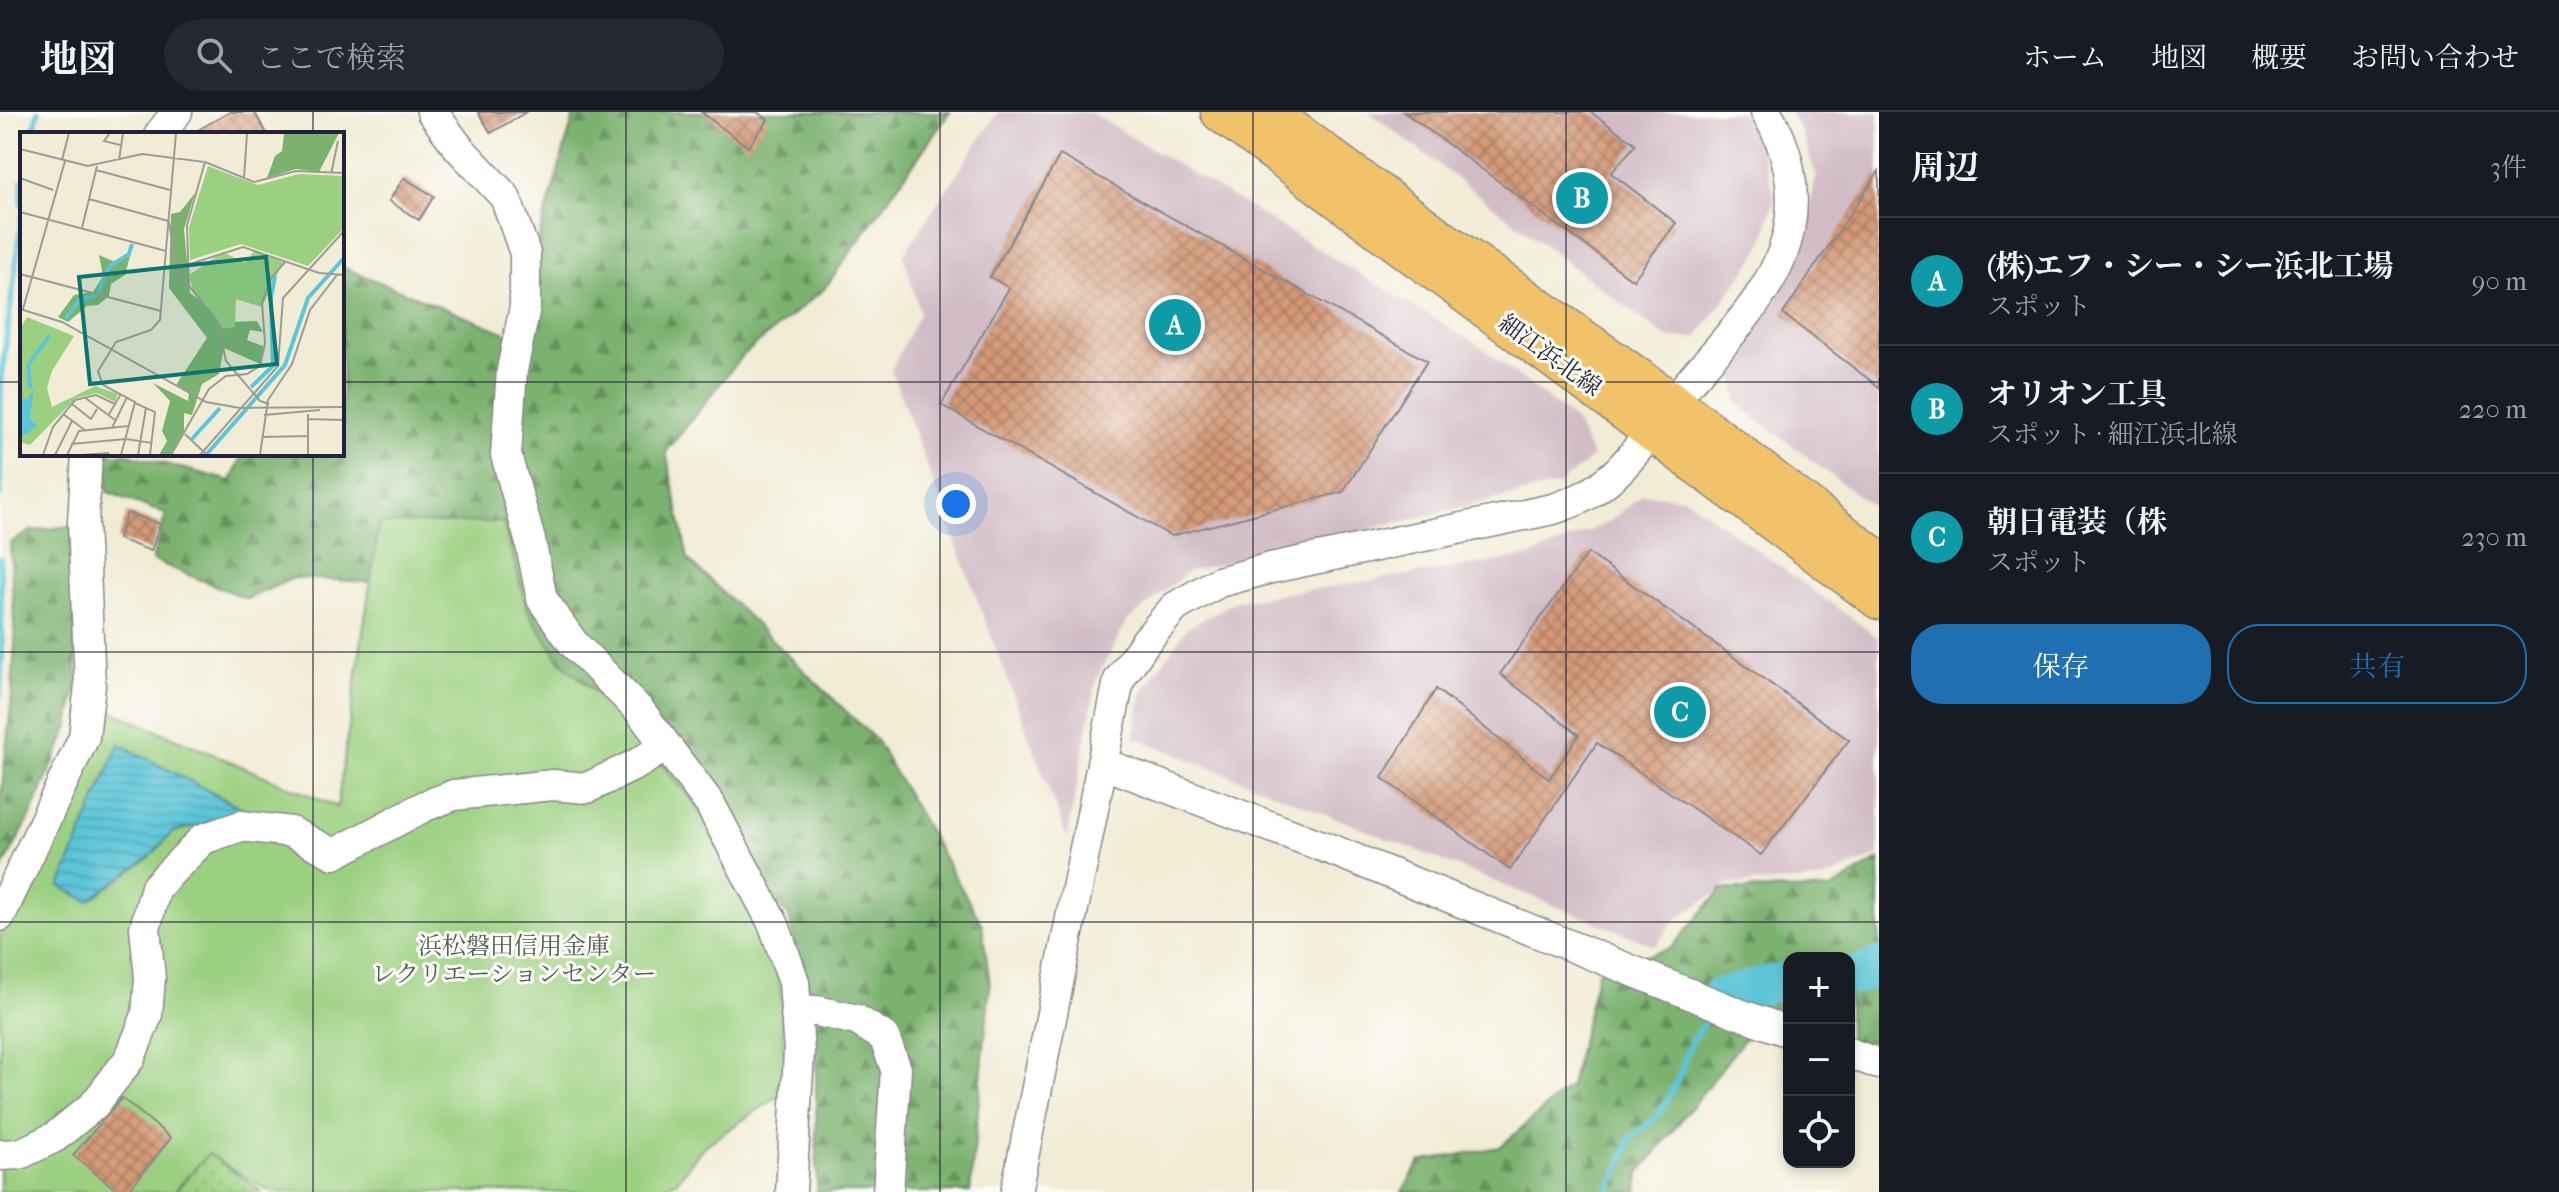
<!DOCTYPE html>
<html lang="ja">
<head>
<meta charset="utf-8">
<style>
  body { margin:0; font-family:"IM FELL French Canon","Noto Serif JP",serif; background:#242831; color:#f1f3f6 }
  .controls { position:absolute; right:24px; bottom:24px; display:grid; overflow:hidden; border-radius:16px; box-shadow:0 4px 12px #0003 }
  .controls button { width:72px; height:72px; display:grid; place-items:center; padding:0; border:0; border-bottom:2px solid #363941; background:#171b24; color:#f1f3f6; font:40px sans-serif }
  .you { position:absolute; left:956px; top:392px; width:28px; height:28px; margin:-20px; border:6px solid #fff; border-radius:50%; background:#1a73e8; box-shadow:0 0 0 12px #1a73e833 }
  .badge { display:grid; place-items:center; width:52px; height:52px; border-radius:50%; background:#1f6fb2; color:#fff; font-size:26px; font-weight:700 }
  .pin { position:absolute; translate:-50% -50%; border:4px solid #fff; box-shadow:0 2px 8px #0006 }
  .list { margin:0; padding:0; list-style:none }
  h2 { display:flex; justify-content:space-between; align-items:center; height:104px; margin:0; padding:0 32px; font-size:34px }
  h2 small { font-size:26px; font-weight:400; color:#9ea1a6 }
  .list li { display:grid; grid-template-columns:52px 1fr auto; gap:24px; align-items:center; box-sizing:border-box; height:128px; padding:0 32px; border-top:2px solid #363941 }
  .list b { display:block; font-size:30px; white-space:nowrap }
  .list p { margin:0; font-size:26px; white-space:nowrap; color:#9ea1a6 }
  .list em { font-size:26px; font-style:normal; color:#9ea1a6 }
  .actions { display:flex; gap:16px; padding:24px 32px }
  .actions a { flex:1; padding:18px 0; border:2px solid #1f6fb2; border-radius:32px; text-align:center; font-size:28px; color:#1f6fb2 }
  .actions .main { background:#1f6fb2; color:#fff }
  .icon { flex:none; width:44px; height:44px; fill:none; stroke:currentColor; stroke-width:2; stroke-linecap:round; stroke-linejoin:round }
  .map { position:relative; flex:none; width:1879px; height:1080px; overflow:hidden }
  header { display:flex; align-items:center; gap:48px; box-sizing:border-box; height:112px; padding:0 40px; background:#171b24; border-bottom:2px solid #363941 }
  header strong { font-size:38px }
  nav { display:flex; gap:44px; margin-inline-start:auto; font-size:28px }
  .search { width:560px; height:72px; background:#242831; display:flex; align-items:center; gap:20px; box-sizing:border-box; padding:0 28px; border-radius:44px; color:#9ea1a6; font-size:30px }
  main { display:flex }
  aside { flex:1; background:#171b24 }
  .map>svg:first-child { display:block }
  .industrial { fill:#d2bdc6 }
  .grass { fill:url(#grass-dots); stroke:#5e795e; stroke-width:2 }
  .forest { fill:url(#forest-firs); stroke:#4f6a55; stroke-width:2 }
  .green { fill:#9bd081; stroke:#5e795e; stroke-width:2 }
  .water { fill:url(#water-rules); stroke:#3f748a; stroke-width:2 }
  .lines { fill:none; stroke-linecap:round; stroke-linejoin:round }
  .stream { stroke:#5cc5d8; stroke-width:6 }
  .river { stroke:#5cc5d8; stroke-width:38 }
  .building { fill:url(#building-cross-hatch) }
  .minor-casing { stroke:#8a8788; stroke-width:33 }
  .major-casing { stroke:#8a8788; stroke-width:41 }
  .minor { stroke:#fff; stroke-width:30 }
  .major { stroke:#f2c26a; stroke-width:38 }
  .grid { fill:none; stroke:#22223b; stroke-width:2; stroke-opacity:0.55 }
  .labels { text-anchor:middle; stroke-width:6; stroke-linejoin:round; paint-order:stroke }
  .street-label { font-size:24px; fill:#22223b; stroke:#fdfcf7 }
  .park-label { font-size:24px; fill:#4c5f54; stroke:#fdfcf7 }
  .inset-river { fill:none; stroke:#5cc5d8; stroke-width:4 }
  .inset-road { fill:none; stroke:#9e9b97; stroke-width:2 }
  .view { fill:#0f766e; fill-opacity:0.15; stroke:#0f766e; stroke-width:4 }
  .inset-edge { fill:none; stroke:#22223b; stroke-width:4 }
</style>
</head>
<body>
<header>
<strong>地図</strong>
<div class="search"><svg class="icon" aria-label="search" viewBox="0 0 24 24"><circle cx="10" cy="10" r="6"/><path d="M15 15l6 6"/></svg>ここで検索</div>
<nav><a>ホーム</a><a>地図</a><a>概要</a><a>お問い合わせ</a></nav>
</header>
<main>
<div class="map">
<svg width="1879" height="1080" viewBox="0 0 1879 1080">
  <defs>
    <pattern id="grass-dots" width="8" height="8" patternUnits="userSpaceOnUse" patternTransform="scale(2)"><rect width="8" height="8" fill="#9bd081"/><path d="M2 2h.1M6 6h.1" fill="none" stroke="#85b270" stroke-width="1.8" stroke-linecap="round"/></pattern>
    <pattern id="forest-firs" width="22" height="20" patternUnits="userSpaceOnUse" patternTransform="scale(2)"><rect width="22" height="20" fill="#7cb26f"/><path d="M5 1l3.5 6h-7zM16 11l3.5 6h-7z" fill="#65905c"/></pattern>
    <pattern id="water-rules" width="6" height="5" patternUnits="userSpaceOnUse" patternTransform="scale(2)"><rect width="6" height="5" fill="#5cc5d8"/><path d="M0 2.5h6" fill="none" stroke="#50a9ba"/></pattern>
    <pattern id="building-cross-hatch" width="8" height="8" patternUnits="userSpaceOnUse" patternTransform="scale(2)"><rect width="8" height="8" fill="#d49977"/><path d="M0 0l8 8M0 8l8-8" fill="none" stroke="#ac7c63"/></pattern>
  </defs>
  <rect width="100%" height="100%" fill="#fdfcf7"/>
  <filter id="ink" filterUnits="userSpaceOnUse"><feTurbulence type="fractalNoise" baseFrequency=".0125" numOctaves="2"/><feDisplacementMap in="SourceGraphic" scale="16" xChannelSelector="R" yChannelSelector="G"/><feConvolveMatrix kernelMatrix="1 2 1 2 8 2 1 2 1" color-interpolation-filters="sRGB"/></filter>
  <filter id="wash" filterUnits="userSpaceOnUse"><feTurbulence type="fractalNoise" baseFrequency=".006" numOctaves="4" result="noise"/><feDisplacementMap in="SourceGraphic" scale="32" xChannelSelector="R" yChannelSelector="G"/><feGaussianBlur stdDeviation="1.8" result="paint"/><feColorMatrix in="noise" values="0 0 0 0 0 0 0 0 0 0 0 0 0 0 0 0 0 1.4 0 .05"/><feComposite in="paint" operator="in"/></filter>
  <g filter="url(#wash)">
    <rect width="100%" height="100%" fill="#f1ecd5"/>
    <path class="industrial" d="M998,0h92l393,236 92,73 18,36 -35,28 -369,86 -63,51 -29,56 -30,160 -176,-468 29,-58 -17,-57z
      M1369,0h375l8,10 23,74 -11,43 -9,18 -58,81h-30z
      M1789,0h90v399l-142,-107 -4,-45 43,-59 32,-64 1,-28 7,-33 -16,-46z
      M1643,382l42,4 194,140v217l-59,25 -91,4 -53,36 -21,26 -521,-209 8,-44 45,-65 49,-27 295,-45 78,-34z"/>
    <path class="grass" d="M208,1041l54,39h-88z"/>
    <path class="forest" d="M575,0h375l-125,176 -83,68 -76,96 22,107 188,181 106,184 8,62 -20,206h-153l-1,-126 -27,-151 -108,-77 -255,-253 -133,-7 -46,21 -95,-39 14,-46 -58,-22 -2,-38h21l104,27 12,-27h99v-187l169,68z
      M72,414l5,157 -8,43 -37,87 -32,60v-68l11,-101 4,-60 -5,-101 21,-12z
      M1879,747v179l-30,12v-92h-60v74l-32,-9 -118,151 -2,18h-235l18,-30 80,-15 70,-61 28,-115 73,-23 51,-59 108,1z"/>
    <path class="green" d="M503,410l25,89 32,50 60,54 77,92 59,114 25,65 5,105 -82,55 -28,36 -23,10h-382l-63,-38 -34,38h-174v-258l26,-51 67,-180 244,104 42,-283z"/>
    <path class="water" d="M119,632l130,68 -76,20 -23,25 -62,44 -28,-15z"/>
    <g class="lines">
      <path class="stream" d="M33,22l5,-22
        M22,69v24
        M0,382l1,-112 21,-166
        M0,447l2,91 -2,46
        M1608,1080l10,-20 12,-33 28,-24 20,-36 12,-35 16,-25"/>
      <path class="river" d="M1849,864l9,-1 21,-9
        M1719,885l56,-14 14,-1"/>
    </g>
    <g id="blocks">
      <path class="building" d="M230,0h24l13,22h-76z
        M478,0h48l-35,21z
        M701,0h56l11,8 -20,27z
        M1404,0h186l46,32 -25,29 65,50 -43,57z
        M1060,43l367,206 -84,131 -172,44 -230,-131 68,-117 -19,-11z
        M1879,59v216l-96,-73z
        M404,66l30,18 -15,24 -30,-19z
        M127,401l33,11 -9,27 -33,-12z
        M1588,441l261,187 -88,115 -164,-112 -87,127 -128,-92 54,-89 113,90 30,-44 -79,-61z
        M122,986l49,40 -44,54h-8l-46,-37z"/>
    </g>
  </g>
  <g filter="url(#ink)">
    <use href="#blocks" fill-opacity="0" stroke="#8a8788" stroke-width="2"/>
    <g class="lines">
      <defs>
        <path id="minor" d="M432,0l27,36 46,49 20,56v54l-13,63 -6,85 24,85 12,59 31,44 67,68 70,93 64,121 20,57 5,70 -8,140
          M160,22l17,-22
          M1102,651l233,88 402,162 52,19
          M0,804l84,-179 6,-52 -7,-163 4,-68
          M796,898l21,1 40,9 27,17 12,32 -8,123
          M1849,941l30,11
          M0,1043l20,-1 35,-17 39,-32 36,-47 17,-43 3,-37 -5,-50 11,-41 47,-48 38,-13 50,6 43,22 91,-48 29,-11 99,-10 34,3 50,-24 29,-18
          M1016,1080l103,-512 27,-39 29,-34 44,-25 52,-14 282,-59c28,-9 40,-16 63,-36 22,-21 39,-48 58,-72 39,-50 103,-107 115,-171 8,-41 -1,-84 -23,-118"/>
        <path id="major" d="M1220,0l659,488
          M1269,0l174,128 230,162 206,159"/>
      </defs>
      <use href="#minor" class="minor-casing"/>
      <use href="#major" class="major-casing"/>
      <use href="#minor" class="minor"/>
      <use href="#major" class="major"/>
    </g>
  </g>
  <path class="grid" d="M313,0v22M626,0v1080M940,0v1080M1253,0v1080M1566,0v1080M0,270h22M342,270h1537M313,342v738M0,540h1879M0,810h1879"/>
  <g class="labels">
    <g class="street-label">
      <text transform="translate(1550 243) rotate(36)" y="8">細江浜北線</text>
    </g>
    <g class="park-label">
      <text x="514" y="842">浜松磐田信用金庫<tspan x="514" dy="28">レクリエーションセンター</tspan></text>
    </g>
  </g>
  <g transform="translate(20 20)">
    <rect width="324" height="324" fill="#f1ecd5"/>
    <path d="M264,1h55l-20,39 -23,-3 -29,9 8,-22 7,-5zM175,61l-11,36 6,64 40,29 27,-1 6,11 -13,-2 -3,10 16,6 -3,18 -36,-16 -5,26 -17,10 -10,31 -8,-2v21l-13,21h-12l8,-14 -5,-10 8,-30 -17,-18 35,18 1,-9 -13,-7 31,-47 -38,-50 2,-74 9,-2zM79,123l16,7 15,-6 -5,19 -14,9 -2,12 -11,9 -11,1 -19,16 -10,-5 16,-22 19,-3 10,-16z" fill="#7cb26f"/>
    <path d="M188,34l50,19 41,-11 45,2v52l-36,38 -67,-22 -51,16 -1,-33zM234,119l29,11 -21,45 -26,-8 -1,28 -12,2 -30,-37 -4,-17 34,-23 22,11zM7,185l47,19 -22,35 -5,17 5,19 43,-21 23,8 -3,8 -18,-9 -21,5 -46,47 -10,-3v-113z" fill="#9bd081"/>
    <path d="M14,255l-4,32 7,6 -11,10 -6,-2v-34h8z" fill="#5cc5d8"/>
    <path class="inset-river" d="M78,160l12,-26 19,-12 3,-10M46,186l13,-17 17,-6M231,255l22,-21 -2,-67 4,-23M10,256l-2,-23 22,-30M172,307l28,-31M186,323l79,-90 23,-67 36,-40"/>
    <path class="inset-road" d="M90,1l-6,8 16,4M0,17l68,17 54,-12 63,8 -18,63 2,61 29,36 8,39 34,40 9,3M42,28l7,-27M99,28l4,-27M185,30l49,20 42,-11 48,2M76,38l74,20M311,42l7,-33M0,46l33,12M224,46l3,-45M69,67l79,22M0,80l146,39M149,90l9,56 10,5M62,96l15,-62M167,133l56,-18 76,26 25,2M0,142l141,37M0,177l42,13 144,80 34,6 104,-1M3,177l42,-148M64,265l31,23M115,271l20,9 -5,43M52,272l19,15 6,-10M43,282l22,16M288,282v41M244,283l56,-5M88,284l13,-22M288,287l36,1M92,296l15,-31M165,302l22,21M242,305l46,-1M51,312l55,-5 26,4M23,323l10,-28 22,-27 21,-5 19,9M35,323l17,-34M47,323l12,-24 50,-5M62,323l27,-2M101,323l14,-53 -32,-17 -5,-14 18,-29 35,-12 9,-10 16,-187M118,323l8,-47M151,323l38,-66 17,-13 21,-2 13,-8 5,-23 -3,-40 9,-25 15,-17M180,323l78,-89 5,-68 61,-67M240,323l8,-55 24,-36 18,-54 27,-35"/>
    <path class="view" d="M246,125l11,107 -187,20 -11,-107z"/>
    <rect width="324" height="324" class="inset-edge"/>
  </g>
</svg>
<div class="controls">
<button>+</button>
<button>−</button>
<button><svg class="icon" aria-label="locate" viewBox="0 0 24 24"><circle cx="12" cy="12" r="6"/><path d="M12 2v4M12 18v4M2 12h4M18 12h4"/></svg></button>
</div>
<div class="you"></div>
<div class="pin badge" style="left:1175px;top:213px;background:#0f9aa8">A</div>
<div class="pin badge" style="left:1582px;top:86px;background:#0f9aa8">B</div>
<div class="pin badge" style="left:1680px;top:600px;background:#0f9aa8">C</div>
</div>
<aside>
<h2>周辺<small>3件</small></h2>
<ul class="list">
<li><span class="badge" style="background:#0f9aa8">A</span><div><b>(株)エフ・シー・シー浜北工場</b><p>スポット</p></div><em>90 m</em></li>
<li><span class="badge" style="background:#0f9aa8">B</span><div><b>オリオン工具</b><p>スポット · 細江浜北線</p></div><em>220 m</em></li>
<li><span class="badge" style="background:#0f9aa8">C</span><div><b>朝日電装（株</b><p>スポット</p></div><em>230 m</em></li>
</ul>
<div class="actions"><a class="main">保存</a><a>共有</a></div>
</aside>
</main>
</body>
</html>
